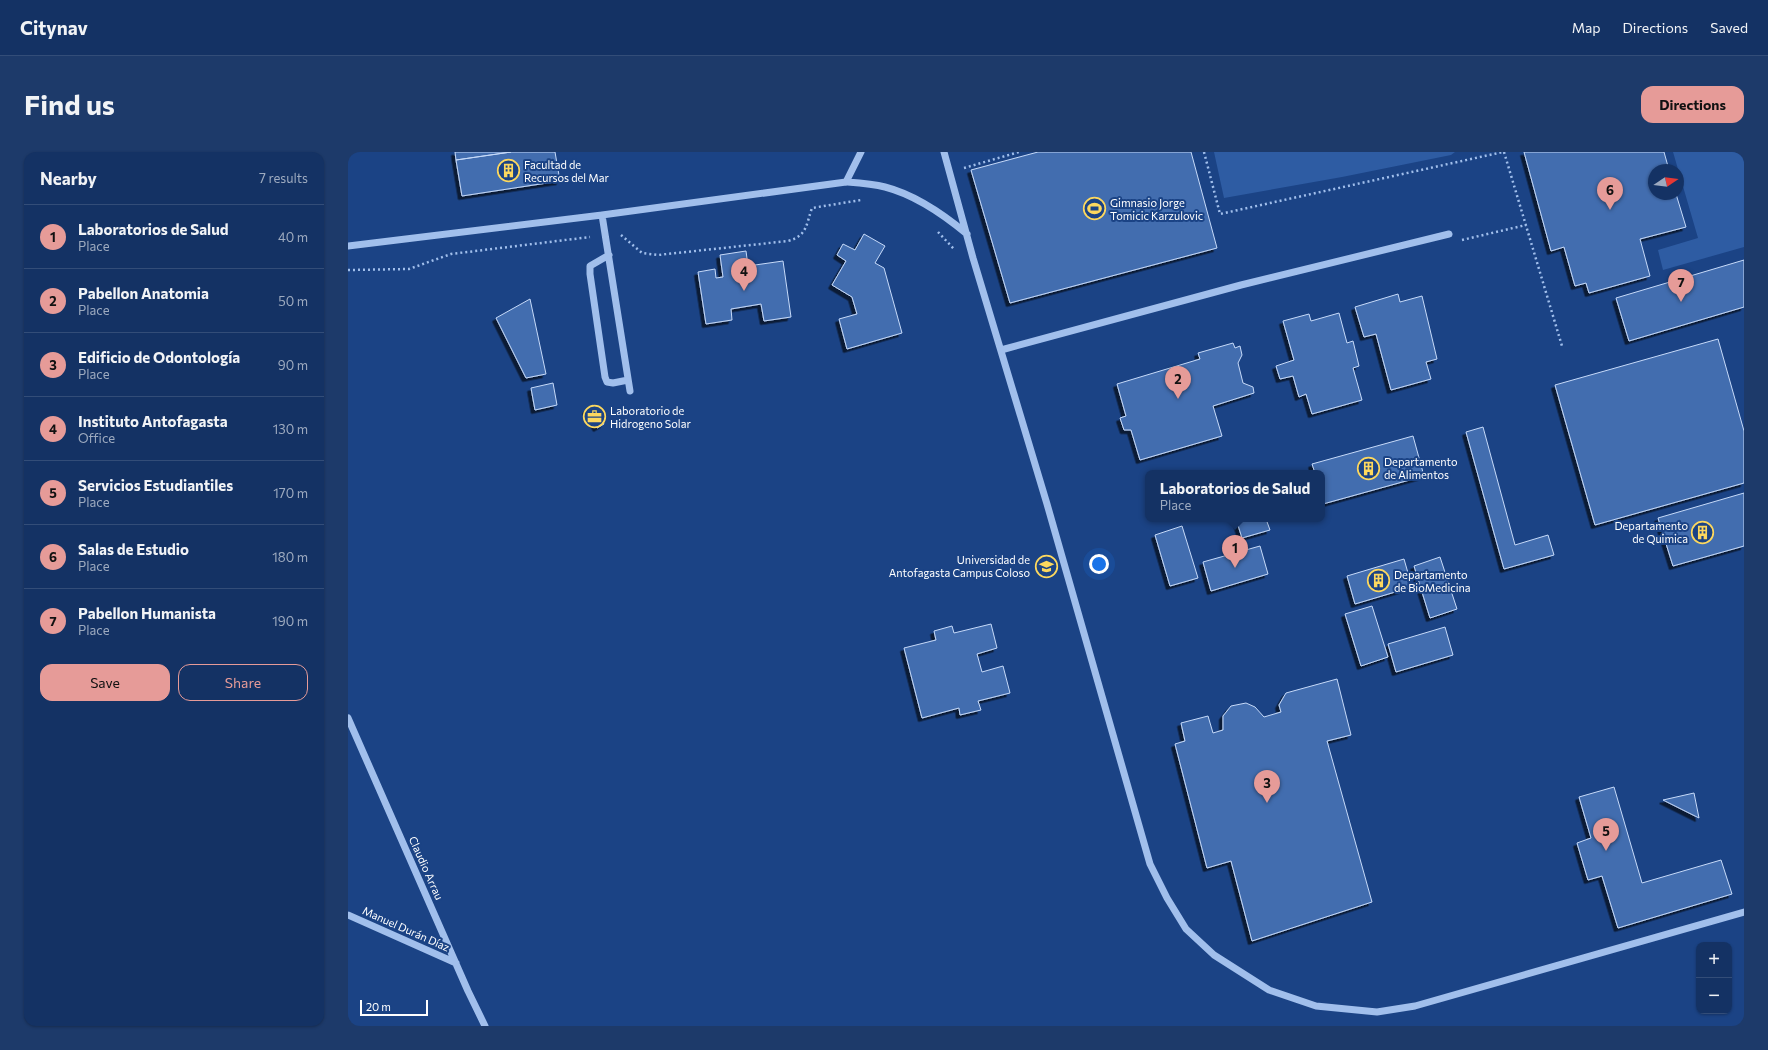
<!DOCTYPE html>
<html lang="en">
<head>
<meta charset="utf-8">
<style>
  body { margin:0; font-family:Commissioner,sans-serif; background:#1d3a6a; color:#f1f3f6 }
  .controls { position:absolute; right:12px; bottom:12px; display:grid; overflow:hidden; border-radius:8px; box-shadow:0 1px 3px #0004 }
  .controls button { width:36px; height:36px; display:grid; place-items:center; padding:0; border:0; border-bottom:1px solid #334d78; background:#143264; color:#f1f3f6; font:20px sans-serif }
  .compass { position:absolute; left:1300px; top:12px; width:36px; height:36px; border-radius:50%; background:#143264; box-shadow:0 1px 3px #0004; rotate:77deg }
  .scale { position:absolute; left:12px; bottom:10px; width:68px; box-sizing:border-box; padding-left:4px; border:2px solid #fff; border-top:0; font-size:11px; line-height:14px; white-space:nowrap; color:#fff; -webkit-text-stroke:3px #1b4385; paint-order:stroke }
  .you { position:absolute; left:751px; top:412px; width:14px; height:14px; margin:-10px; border:3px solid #fff; border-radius:50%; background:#1a73e8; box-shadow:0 0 0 6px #1a73e833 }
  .badge { display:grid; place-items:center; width:26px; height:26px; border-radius:50%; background:#e69b98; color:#111; font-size:13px; font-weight:700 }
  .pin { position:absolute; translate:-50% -33px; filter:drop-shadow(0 1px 2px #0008) }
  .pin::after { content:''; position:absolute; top:21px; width:14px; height:12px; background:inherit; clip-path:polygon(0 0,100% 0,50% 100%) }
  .popup { position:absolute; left:797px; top:318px; width:180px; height:52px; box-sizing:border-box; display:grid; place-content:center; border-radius:8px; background:#143264; filter:drop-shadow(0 1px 3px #0005); font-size:13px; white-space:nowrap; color:#9daabf }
  .popup b { font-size:15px; color:#f1f3f6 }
  .popup::after { content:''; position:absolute; left:50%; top:100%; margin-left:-8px; border:8px solid transparent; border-top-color:#143264 }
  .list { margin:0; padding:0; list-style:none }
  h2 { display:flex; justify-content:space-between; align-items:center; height:52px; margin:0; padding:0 16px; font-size:17px }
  h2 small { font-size:13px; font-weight:400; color:#9daabf }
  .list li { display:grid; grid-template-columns:26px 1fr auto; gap:12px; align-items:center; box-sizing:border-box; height:64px; padding:0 16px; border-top:1px solid #334d78 }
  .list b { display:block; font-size:15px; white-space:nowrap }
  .list p { margin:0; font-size:13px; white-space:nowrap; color:#9daabf }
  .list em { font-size:13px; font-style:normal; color:#9daabf }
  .actions { display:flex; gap:8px; padding:12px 16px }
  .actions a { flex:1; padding:9px 0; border:1px solid #e69b98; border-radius:12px; text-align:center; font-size:14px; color:#e69b98 }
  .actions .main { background:#e69b98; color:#111 }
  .map { position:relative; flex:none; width:1396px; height:874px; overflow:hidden; border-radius:12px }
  header { display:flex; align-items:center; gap:24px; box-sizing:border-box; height:56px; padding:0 20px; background:#143264; border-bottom:1px solid #334d78 }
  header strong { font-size:19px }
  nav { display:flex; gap:22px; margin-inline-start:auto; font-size:14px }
  .intro { display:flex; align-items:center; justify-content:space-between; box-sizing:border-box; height:96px; padding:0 24px }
  h1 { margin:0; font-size:28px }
  .button { padding:10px 18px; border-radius:12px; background:#e69b98; color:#111; font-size:14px; font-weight:700 }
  main { display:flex; gap:24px; padding:0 24px }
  aside { flex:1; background:#143264; border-radius:12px; box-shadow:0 1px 3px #0004 }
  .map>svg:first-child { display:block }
  .green { fill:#2e5ca3 }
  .building { fill:#436daf; stroke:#c6daf9; filter:url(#shadow) }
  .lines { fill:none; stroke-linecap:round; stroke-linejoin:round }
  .path { stroke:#a1bfec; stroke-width:2.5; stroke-dasharray:2 3; stroke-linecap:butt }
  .minor { stroke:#a1bfec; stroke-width:7 }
  .labels { text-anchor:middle; stroke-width:4; stroke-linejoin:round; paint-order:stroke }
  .poi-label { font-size:11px; fill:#fff; stroke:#1b4385; text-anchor:start }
  .street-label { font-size:11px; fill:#fff; stroke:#1b4385 }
</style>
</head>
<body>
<header>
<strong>Citynav</strong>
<nav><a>Map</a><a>Directions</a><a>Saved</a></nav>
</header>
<div class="intro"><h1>Find us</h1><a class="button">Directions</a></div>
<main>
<aside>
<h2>Nearby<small>7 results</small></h2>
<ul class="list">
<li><span class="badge">1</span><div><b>Laboratorios de Salud</b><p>Place</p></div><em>40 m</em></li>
<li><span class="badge">2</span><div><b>Pabellon Anatomia</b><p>Place</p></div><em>50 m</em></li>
<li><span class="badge">3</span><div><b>Edificio de Odontología</b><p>Place</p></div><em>90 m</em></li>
<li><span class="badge">4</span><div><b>Instituto Antofagasta</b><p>Office</p></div><em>130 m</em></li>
<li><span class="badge">5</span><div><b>Servicios Estudiantiles</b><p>Place</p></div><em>170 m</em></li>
<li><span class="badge">6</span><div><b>Salas de Estudio</b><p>Place</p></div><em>180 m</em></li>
<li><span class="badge">7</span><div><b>Pabellon Humanista</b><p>Place</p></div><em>190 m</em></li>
</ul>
<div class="actions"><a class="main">Save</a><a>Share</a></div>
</aside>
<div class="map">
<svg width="1396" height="874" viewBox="0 0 1396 874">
  <defs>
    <filter id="shadow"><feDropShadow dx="-3.5" dy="3.5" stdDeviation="0" flood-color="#0009"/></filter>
  </defs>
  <rect width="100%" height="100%" fill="#1b4385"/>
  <path class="green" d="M866,0h241l-4,3 -109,22 -118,21z
    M1325,0h71v95l-81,23 -5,-20 40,-12z"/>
  <path class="building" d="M107,0h56l-55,8z
    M163,0h44l5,29 -98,15 -6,-36z
    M690,0h153l26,96 -207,55 -39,-133z
    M1176,0h140l5,18h-15v24h22l10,33 -46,12 10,37 -61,17 -3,-10 -11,3 -11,-39 -13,4z
    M516,82l21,12 -10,17 9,5 18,65 -55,16 -8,-30 18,-5 -5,-17 -20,-12 14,-24 -9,-6 6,-11 12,6z
    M398,99l2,15 35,-5 8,56 -27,4 -3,-17 -30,5 1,11 -26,4 -8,-52 17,-3 1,9 7,-1 -3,-22z
    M1396,108v47l-115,34 -13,-43z
    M1050,142l2,8 22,-6 15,63 -11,3 5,17 -40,11 -15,-56 -12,3 -9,-30z
    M182,147l16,75 -20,4 -30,-60z
    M991,161l8,30 6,-2 6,25 -6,2 9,32 -50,14 -6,-20 -7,3 -6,-21 -13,3 -4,-13 18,-6 -11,-39 26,-7 2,7z
    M1370,187l26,92v52l-149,42 -40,-140z
    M885,191l2,5 5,-2 2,9 -4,8 5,20 10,4 1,6 -41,13 9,30 -82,24 -9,-30h-7l-4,-12 6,-2 -9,-32 83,-25 -2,-6z
    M205,231l4,22 -22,5 -4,-22z
    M245,253l11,19 -7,4 -11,-18z
    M1135,275l32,118 33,-10 6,20 -50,14 -38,-137z
    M1065,284l11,40 -101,28 -1,-31h-7l-3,-9z
    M1396,341v53l-71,20 -15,-48z
    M888,367h30l4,11 -28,8z
    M834,374l16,52 -28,8 -15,-51z
    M912,394l8,28 -57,17 -8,-29z
    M1092,405l17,52 -27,9 -16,-52z
    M1056,407l8,28 -57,17 -8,-28z
    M1024,454l16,51 -27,9 -16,-52z
    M643,472l6,24 -20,6 5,18 21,-6 7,27 -32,8 3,9 -21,5 -1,-7 -37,10 -18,-70 32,-8 -2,-9 18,-5 2,7z
    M1097,475l8,28 -57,17 -8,-28z
    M989,527l14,56 -24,6 45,161 -120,39 -21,-80 -24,7 -32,-124 10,-3 -4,-18 27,-7 5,17 10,-3v-14l8,-10 15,-3 9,4 9,10 17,-5 -2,-7 7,-12z
    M1266,635l28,96 79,-23 11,34 -114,34 -16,-52 -14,4 -11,-37 14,-5 -12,-41z
    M1346,641l5,25 -36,-18z"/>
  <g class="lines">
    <path class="path" d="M856,0l16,62 283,-62
      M1156,0l58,194
      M616,16l55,-16
      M590,80l16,17
      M273,83l21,18 16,2 130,-14c19,-5 18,-16 24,-33l49,-8
      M1114,88l64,-15
      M0,118l61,-1 42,-15 139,-17"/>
    <path class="minor" d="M596,0l29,106 74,246 103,360 17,34 19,31 28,26 55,35 47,16 61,6 38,-6 329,-94
      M498,30l15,-30
      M254,63l28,176
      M0,94l254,-31 244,-33c13,1 27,2 39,5 31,8 58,27 82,47
      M261,103l-19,11v8l15,103 2,5 6,1 15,-3
      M653,198l240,-65 208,-51
      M0,566l120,273 17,35
      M0,763l108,48"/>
  </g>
  <defs>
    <symbol id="building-ring" viewBox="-11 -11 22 22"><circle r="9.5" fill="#1b4385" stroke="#fdd85e" stroke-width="1.5"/><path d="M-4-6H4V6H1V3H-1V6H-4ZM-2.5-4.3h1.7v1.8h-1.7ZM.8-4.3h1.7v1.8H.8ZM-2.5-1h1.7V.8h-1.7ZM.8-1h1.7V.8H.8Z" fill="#fdd85e"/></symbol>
    <symbol id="stadium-ring" viewBox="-11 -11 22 22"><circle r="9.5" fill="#1b4385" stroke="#fdd85e" stroke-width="1.5"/><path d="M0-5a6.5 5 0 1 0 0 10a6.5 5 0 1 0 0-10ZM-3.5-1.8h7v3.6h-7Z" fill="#fdd85e"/></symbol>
    <symbol id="office-ring" viewBox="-11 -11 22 22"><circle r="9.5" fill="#1b4385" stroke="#fdd85e" stroke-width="1.5"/><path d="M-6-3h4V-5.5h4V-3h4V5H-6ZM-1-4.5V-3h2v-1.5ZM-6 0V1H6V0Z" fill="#fdd85e"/></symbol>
    <symbol id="university-ring" viewBox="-11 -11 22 22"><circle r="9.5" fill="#1b4385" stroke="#fdd85e" stroke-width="1.5"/><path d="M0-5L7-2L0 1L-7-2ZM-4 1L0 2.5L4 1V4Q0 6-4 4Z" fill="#fdd85e"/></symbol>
  </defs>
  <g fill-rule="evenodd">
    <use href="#building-ring" x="148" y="6" width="25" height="25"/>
    <use href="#stadium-ring" x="734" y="44" width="25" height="25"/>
    <use href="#office-ring" x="234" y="252" width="25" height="25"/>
    <use href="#building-ring" x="1008" y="304" width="25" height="25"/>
    <use href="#building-ring" x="1342" y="368" width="25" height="25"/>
    <use href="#university-ring" x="686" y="402" width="25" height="25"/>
    <use href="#building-ring" x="1018" y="416" width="25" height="25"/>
  </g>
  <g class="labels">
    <g class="poi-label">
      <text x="176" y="17">Facultad de<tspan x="176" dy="13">Recursos del Mar</tspan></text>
      <text x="762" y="55">Gimnasio Jorge<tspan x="762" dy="13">Tomicic Karzulovic</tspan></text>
      <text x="262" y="263">Laboratorio de<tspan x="262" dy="13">Hidrogeno Solar</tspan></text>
      <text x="1036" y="314">Departamento<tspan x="1036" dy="13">de Alimentos</tspan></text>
      <text x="1340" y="378" text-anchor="end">Departamento<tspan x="1340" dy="13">de Quimica</tspan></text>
      <text x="682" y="412" text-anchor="end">Universidad de<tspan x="682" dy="13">Antofagasta Campus Coloso</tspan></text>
      <text x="1046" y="427">Departamento<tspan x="1046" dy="13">de BioMedicina</tspan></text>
    </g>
    <g class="street-label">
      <text transform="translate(78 716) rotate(66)" y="4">Claudio Arrau</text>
      <text transform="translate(58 777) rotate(24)" y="4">Manuel Durán Díaz</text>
    </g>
  </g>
</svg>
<div class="controls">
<button>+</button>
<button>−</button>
</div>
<svg class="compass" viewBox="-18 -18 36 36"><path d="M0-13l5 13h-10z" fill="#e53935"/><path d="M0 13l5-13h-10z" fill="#9daabf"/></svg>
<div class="scale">20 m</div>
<div class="you"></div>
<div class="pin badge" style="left:887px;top:416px">1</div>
<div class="popup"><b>Laboratorios de Salud</b>Place</div>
<div class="pin badge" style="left:830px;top:247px">2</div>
<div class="pin badge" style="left:919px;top:651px">3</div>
<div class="pin badge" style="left:396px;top:139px">4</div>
<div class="pin badge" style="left:1258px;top:699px">5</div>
<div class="pin badge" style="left:1262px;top:58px">6</div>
<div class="pin badge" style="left:1333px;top:150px">7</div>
</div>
</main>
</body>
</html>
